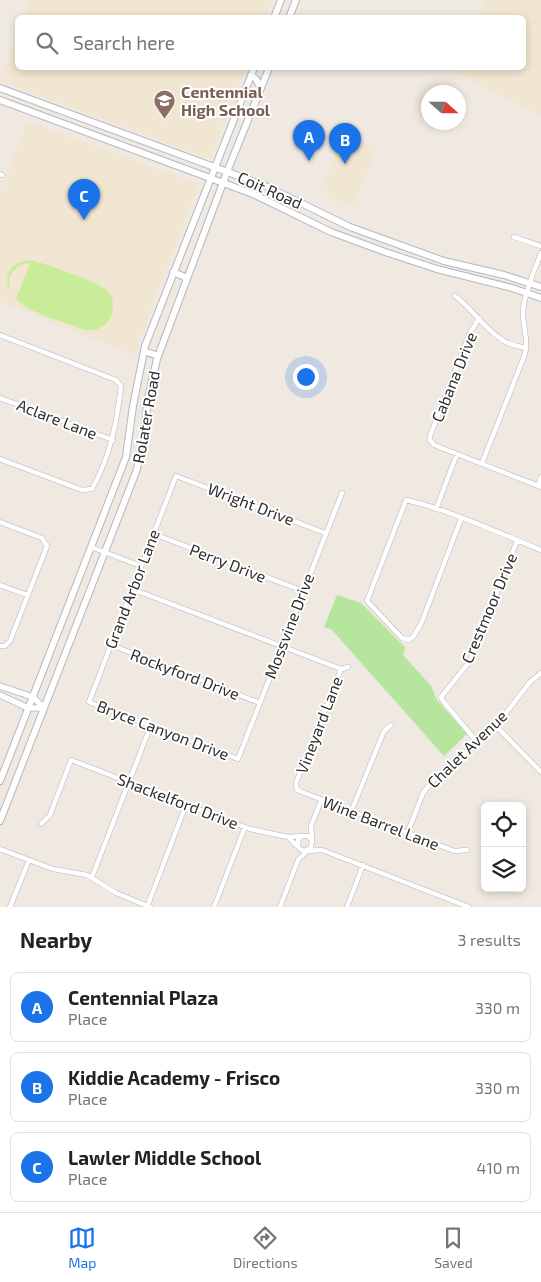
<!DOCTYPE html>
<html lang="en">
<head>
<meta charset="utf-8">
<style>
  body { margin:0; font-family:"Exo 2",sans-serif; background:#f2f2f2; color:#222 }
  .controls { position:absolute; right:15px; bottom:15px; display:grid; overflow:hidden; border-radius:8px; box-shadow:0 2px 8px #0003 }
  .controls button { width:45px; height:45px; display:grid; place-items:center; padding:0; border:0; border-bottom:1px solid #e0e0e0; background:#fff; color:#222; font:25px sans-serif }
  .compass { position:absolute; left:421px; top:85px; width:45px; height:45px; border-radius:50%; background:#fff; box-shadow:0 2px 8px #0003; rotate:111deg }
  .you { position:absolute; left:305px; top:376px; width:18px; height:18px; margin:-12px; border:4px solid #fff; border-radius:50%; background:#1a73e8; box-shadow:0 0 0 8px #1a73e833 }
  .badge { display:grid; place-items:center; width:32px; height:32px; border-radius:50%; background:#1a73e8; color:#fff; font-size:16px; font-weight:700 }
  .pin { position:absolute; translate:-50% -41px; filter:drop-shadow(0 1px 2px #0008) }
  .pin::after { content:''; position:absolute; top:26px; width:18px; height:15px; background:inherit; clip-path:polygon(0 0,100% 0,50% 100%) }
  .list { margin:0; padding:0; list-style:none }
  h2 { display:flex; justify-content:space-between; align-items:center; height:65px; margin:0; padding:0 20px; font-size:21px }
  h2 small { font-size:16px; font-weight:400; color:#767676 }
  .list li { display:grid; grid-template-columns:32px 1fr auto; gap:15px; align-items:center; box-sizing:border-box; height:70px; margin:0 10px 10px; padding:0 10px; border:1px solid #e0e0e0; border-radius:8px }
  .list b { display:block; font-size:19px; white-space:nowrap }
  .list p { margin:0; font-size:16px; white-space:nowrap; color:#767676 }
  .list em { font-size:16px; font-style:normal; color:#767676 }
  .icon { flex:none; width:28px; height:28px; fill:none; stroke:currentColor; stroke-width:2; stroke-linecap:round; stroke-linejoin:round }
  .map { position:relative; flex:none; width:541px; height:907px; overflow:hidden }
  .search { position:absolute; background:#fff; box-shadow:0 2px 8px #0003; left:15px; right:15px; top:15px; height:55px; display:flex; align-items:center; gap:12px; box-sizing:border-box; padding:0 18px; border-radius:8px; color:#767676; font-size:19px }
  .sheet { height:305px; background:#fff }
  nav { display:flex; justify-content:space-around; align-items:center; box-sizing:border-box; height:70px; border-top:1px solid #e0e0e0; background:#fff; font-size:14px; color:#767676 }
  nav a { display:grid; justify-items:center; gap:2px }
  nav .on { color:#1a73e8 }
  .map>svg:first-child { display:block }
  .education { fill:#f0e6d1 }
  .green { fill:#b6e59e }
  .pitch { fill:#c9ec9a; fill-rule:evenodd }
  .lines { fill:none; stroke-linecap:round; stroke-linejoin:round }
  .minor-casing { stroke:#b4b7c1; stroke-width:5.5 }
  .tertiary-casing { stroke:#b4b7c1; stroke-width:7 }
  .secondary-casing { stroke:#b4b7c1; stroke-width:8 }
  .minor { stroke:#fff; stroke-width:4.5 }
  .tertiary { stroke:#fff; stroke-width:5.5 }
  .secondary { stroke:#fff; stroke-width:6 }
  .labels { text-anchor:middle; stroke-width:4; stroke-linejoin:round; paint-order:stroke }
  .education-label { font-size:16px; font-weight:bold; fill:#785e54; stroke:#fff; text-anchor:start }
  .street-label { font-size:16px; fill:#2e2e2e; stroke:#fff }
</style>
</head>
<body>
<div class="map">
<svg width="541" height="907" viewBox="0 0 541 907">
  <rect width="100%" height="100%" fill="#efe9e1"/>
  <path class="education" d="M31,0h241l-7,17h-241z
    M485,0h56v117l-84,-44 2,-5h65v-50l-45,-1z
    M17,35l1,33h228l-36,91 -210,-78z
    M27,121l172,63 -65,171 -134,-53v-109z
    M343,134l34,14 -24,58 -26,-9 -1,-17z"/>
  <path class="green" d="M337,595l24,8 44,44 -2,8 28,31 6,14 30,34 -23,22 -112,-126 -8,-3z"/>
  <path class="pitch" d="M30,260c14,3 65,21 75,29 15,12 8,38 -11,41 -8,2 -17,-3 -25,-6 -20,-7 -69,-19 -61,-51 5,-9 13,-12 22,-13zM29,263l1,1 -14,35c-14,-14 -6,-34 13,-36z"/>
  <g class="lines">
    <defs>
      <path id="minor" d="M0,174l2,1
        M514,237l27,9
        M455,296c18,13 29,33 49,45 6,4 15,5 22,7
        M479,318l-9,15 -40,103v4l4,5 107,42
        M0,335l116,45 5,6c-4,36 -11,71 -29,103l-10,1 -82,-31
        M0,398l113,42
        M482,463l43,-109c4,-17 -3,-28 -2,-44 2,-19 11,-38 18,-57
        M538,486l3,-9
        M436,509l21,-55
        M461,519l-40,105 -8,13 -5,3 -6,-2 -35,-37 39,-101c44,10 93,33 135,50
        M0,522l42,16 5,8 -37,95 -5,5h-5
        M325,533l-149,-57 -87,226 149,57 104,-266
        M154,534l149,57
        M91,547l50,19
        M0,585l27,10
        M132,589l209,80
        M111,645l149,58
        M341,669l-45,114 1,7 157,61 13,-1
        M341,669l7,-2
        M496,726l45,46
        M477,742l-34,-41 -2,-4 29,-36 47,-120
        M351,812l33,-81 7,-6
        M41,824l9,-9 21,-55 179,69 38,8 14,-1
        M407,834l16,-41 12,-15 61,-52 34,-44 11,-9
        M288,837l12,12 4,2 7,-3 1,-8 -4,-4h-6l-4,4v6
        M312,839l-1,-13 10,-25
        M0,849l53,20 34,6 29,18 34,14
        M308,851l14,-1 147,57
        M92,877l59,-152
        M10,907l19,-47
        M147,907l39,-102
        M214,907l31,-80
        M280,907l18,-47 9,-9
        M347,907l16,-42"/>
      <path id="tertiary" d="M0,686l33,11 11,11
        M0,695l28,13h16"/>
      <path id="secondary" d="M274,18l7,-18
        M289,18l7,-18
        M251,75l5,4 5,9
        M0,88l268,99 82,40 94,34 60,14 37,12
        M0,100l253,94 78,38 57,21 49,16 75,19 29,10
        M173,272l14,6
        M144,351l14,5
        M0,781l126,-324 7,-51 12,-60 109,-278
        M0,821l136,-349 7,-28 5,-46 9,-39 70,-187 42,-104"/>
    </defs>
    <use href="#minor" class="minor-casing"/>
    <use href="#tertiary" class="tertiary-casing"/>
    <use href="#secondary" class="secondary-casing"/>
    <use href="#minor" class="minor"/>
    <use href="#tertiary" class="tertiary"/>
    <use href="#secondary" class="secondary"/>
  </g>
  <defs>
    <symbol id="school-pin" viewBox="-11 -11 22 30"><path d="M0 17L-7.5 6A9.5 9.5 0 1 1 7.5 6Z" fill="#8d6e63" stroke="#fff"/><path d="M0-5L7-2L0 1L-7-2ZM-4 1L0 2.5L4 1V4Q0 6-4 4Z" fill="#fff"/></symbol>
  </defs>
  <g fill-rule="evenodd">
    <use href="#school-pin" x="152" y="88" width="25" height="34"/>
  </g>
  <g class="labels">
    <g class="education-label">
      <text x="181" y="98">Centennial<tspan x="181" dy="18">High School</tspan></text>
    </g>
    <g class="street-label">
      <text transform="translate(270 190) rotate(24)" y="6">Coit Road</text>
      <text transform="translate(454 377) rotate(-68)" y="6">Cabana Drive</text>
      <text transform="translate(146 417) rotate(-80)" y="6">Rolater Road</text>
      <text transform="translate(57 419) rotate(21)" y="6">Aclare Lane</text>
      <text transform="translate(251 504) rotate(21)" y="6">Wright Drive</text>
      <text transform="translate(228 563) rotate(21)" y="6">Perry Drive</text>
      <text transform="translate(132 589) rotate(-69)" y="6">Grand Arbor Lane</text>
      <text transform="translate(489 608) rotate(-67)" y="6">Crestmoor Drive</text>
      <text transform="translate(289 626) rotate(-69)" y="6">Mossvine Drive</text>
      <text transform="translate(185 674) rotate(21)" y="6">Rockyford Drive</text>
      <text transform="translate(319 725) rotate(-69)" y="6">Vineyard Lane</text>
      <text transform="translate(163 730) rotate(21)" y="6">Bryce Canyon Drive</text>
      <text transform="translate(467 749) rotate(-44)" y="6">Chalet Avenue</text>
      <text transform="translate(178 801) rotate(21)" y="6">Shackelford Drive</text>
      <text transform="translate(381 823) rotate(21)" y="6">Wine Barrel Lane</text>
    </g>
  </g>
</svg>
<div class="controls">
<button><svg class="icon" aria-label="locate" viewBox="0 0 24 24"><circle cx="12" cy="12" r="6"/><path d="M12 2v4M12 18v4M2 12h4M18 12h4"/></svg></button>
<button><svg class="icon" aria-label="layers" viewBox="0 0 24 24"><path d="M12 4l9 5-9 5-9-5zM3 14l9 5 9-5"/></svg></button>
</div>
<svg class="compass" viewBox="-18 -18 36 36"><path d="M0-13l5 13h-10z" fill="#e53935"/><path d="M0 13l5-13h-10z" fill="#767676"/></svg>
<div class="you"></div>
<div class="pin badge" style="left:309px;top:161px">A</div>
<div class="pin badge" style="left:345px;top:164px">B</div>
<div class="pin badge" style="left:84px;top:220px">C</div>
<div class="search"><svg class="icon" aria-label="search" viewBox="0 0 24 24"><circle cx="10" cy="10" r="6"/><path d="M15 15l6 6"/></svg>Search here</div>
</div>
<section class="sheet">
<h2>Nearby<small>3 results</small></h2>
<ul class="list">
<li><span class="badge">A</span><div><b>Centennial Plaza</b><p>Place</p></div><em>330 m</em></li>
<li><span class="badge">B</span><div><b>Kiddie Academy - Frisco</b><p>Place</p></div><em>330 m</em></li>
<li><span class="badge">C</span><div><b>Lawler Middle School</b><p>Place</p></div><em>410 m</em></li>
</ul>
</section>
<nav>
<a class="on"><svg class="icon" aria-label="map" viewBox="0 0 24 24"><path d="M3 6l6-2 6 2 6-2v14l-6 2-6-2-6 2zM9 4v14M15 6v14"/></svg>Map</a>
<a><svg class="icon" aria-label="directions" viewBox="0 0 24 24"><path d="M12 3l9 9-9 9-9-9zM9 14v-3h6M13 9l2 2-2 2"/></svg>Directions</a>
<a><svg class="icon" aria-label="saved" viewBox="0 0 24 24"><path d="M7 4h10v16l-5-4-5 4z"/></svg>Saved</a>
</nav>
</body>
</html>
